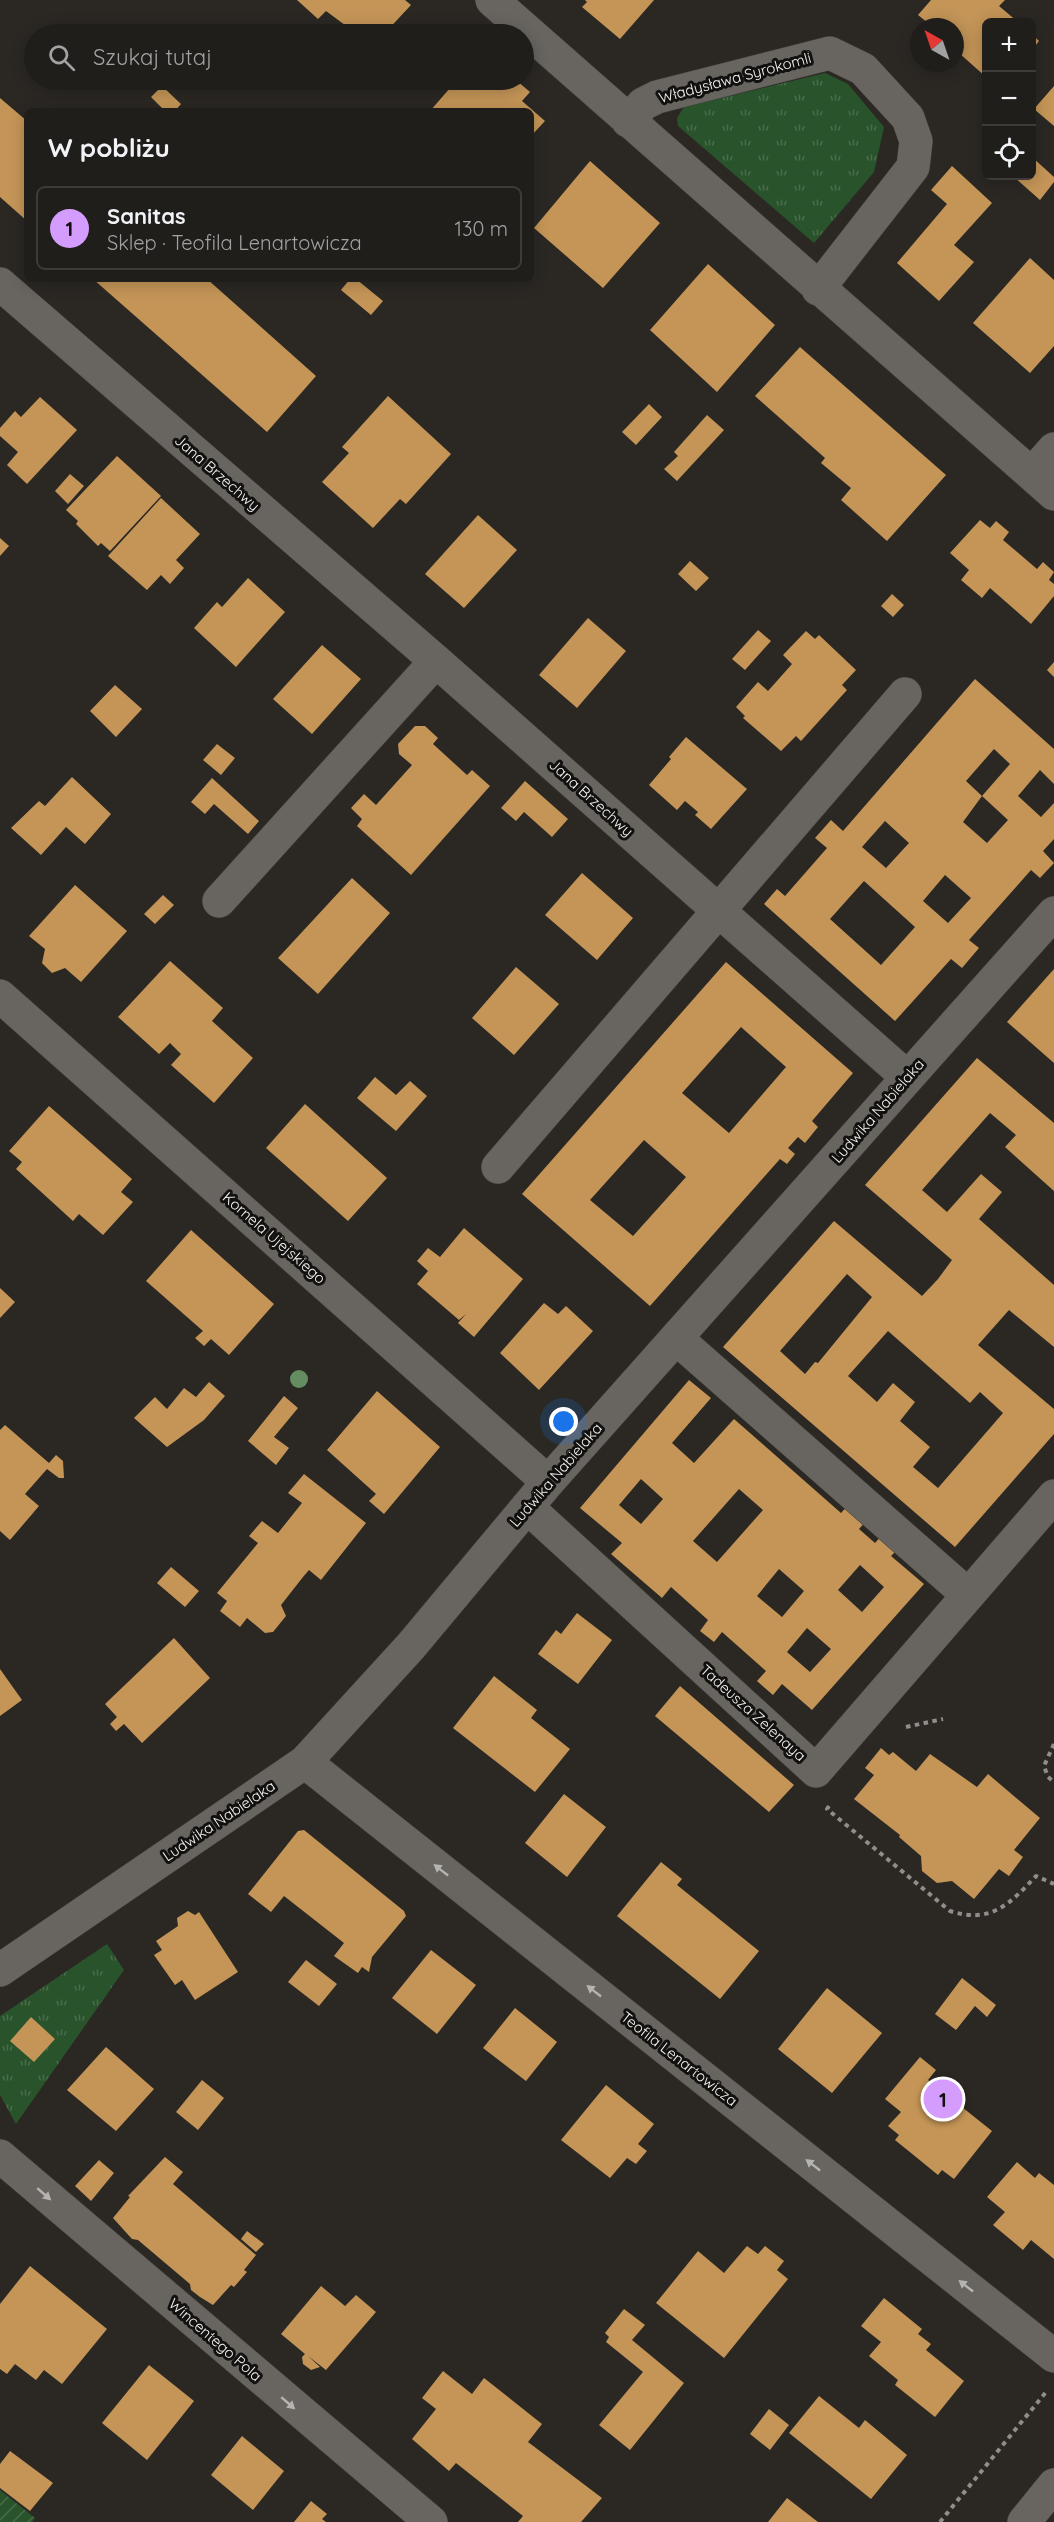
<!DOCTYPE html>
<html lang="pl">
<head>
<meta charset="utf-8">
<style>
  body { margin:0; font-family:Quicksand,sans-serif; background:#2d2b28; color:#f1f3f6 }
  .controls { position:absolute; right:18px; top:18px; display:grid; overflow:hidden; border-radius:9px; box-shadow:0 3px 15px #0003 }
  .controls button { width:54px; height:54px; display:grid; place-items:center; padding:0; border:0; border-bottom:2px solid #3d3c3a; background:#201e1b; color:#f1f3f6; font:30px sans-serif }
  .compass { position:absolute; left:910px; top:18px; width:54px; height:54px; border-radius:50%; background:#201e1b; box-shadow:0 3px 15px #0003; rotate:320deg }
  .you { position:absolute; left:564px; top:1422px; width:21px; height:21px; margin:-15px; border:4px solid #fff; border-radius:50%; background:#1a73e8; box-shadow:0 0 0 9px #1a73e833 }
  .badge { display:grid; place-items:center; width:39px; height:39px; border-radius:50%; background:#d49cfc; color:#111; font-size:20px; font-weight:700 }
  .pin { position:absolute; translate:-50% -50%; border:3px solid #fff; box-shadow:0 2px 6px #0006 }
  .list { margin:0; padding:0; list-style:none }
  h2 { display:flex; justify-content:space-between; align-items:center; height:78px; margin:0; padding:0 24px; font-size:26px }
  h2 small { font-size:20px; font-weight:400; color:#a2a2a3 }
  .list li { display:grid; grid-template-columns:39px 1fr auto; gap:18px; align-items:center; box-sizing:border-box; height:84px; margin:0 12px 12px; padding:0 12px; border:2px solid #3d3c3a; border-radius:9px }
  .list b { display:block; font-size:22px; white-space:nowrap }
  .list p { margin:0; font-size:20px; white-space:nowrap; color:#a2a2a3 }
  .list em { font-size:20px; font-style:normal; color:#a2a2a3 }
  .icon { flex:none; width:33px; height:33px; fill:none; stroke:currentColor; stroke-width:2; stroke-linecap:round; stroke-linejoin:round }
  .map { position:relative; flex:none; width:1054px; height:2522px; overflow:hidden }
  .search { position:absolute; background:#201e1b; box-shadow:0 3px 15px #0003; left:24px; top:24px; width:510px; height:66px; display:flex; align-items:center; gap:15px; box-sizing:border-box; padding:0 21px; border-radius:33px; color:#a2a2a3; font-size:22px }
  .panel { position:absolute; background:#201e1b; box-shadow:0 3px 15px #0003; left:24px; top:108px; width:510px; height:174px; border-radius:9px }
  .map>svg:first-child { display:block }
  .grass { fill:url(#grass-tufts) }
  .garden { fill:url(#garden-furrows) }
  .building { fill:#c49557; fill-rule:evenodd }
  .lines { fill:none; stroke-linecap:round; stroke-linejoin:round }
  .street-casing { stroke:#45433f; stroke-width:34 }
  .secondary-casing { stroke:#45433f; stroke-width:34 }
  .path { stroke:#908e8a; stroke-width:4; stroke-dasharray:4.5 4.5; stroke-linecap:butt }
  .street { stroke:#686560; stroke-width:33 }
  .secondary { stroke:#686560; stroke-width:33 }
  .tree { fill:#658d62 }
  .oneway { fill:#b6b4b0 }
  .labels { text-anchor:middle; stroke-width:6; stroke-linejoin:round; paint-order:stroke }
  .street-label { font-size:15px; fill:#f6f4f1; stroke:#12110f }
</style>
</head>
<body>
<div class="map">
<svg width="1054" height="2522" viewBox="0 0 1054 2522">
  <defs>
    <pattern id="grass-tufts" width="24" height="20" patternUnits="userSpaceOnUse" patternTransform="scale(1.5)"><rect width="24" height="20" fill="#29532b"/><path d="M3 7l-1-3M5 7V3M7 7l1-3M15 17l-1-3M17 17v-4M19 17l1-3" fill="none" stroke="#496c4a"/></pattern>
    <pattern id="garden-furrows" width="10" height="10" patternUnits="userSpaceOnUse" patternTransform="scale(1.5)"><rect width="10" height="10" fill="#29532b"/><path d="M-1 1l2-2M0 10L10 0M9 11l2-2" fill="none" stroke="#496c4a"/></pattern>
  </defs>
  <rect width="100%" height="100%" fill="#2b2824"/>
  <path class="grass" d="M825,73l23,11 36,43 -10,45 -60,71 -136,-117 -1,-8 7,-11z
    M107,1944l17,26 -108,154 -16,-29v-79z"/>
  <path class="garden" d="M0,2490l35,28 -3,4h-32z"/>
  <path class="building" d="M297,0h108l6,5 -27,29h-27l-31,-23 -8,8z
    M585,0h69l-34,39 -38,-32 5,-5z
    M931,0h74l-6,6 19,16h-32v55l-27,-24 2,-3 -6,-4v-19h-22l-15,-12z
    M1032,34l7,7 -7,9z
    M457,80h59l14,12 -8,9 23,20 -14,15v-25h-101z
    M162,86l19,18 -6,7h-10l-14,-14z
    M1054,86v40l-20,-17z
    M0,98l27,23v100l-27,-24z
    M1032,157l22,20v5l-14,18 -27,-24h19z
    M590,161l70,62 -57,65 -69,-60z
    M952,166l40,37 -38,42 20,17 -35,39 -42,-38 50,-59 -16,-14z
    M1030,258l24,22v66l-24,27 -57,-50z
    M708,264l67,61 -58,67 -67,-62z
    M93,279h114l109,97 -49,56z
    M350,279h6l27,22 -12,14 -30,-25z
    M800,347l146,128 -59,66 -46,-41 10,-12 -30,-25 4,-5 -70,-62z
    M388,396l63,58 -45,50 -6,-5 -27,29 -51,-46 27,-29 -7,-6z
    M40,397l37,33 -50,54 -20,-19 11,-13 -18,-16v-8l15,-17 6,6z
    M649,404l13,13 -26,28 -14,-13z
    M707,415l17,15 -47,51 -13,-12 14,-13 -4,-4z
    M117,456l44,40 -51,55 -9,-8 -3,3 -22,-22 2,-3 -12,-11z
    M70,474l14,12 -16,18 -13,-13z
    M161,498l39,36 -24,26 8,8 -14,16 -9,-9 -14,15 -39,-34z
    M478,515l39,35 -53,58 -39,-34z
    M980,520l10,8 6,-7 13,11 -6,8 34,29 6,-7 11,10 -5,8 5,4v12l-23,28 -41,-36 -8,10 -21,-18 8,-10 -19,-17z
    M0,538l9,8 -9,10z
    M690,561l19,17 -13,13 -18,-17z
    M248,578l37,34 -49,55 -42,-39 23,-26 5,5z
    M892,594l12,11 -11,12 -12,-11z
    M588,618l38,33 -49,57 -38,-33z
    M758,630l13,11 -26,29 -13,-11z
    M806,631l9,8 4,-4 37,35 -14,15 5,5 -46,51 -5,-5 -15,15 -38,-33 2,-2 -9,-9 22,-25 10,9 24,-27 -9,-9z
    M322,645l39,34 -49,55 -39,-35z
    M1054,662v15l-7,-7z
    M975,679l79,70v35l-14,-14 -22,26 23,21 13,-14v36l-11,12 11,12 -14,15 -9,-8 -62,70 10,8 -17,20 -11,-9 -56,62 -131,-117 13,-15 8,7 42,-48 -12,-10 16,-18 12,11zM994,749l16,15 -28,32 -16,-15zM982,796l26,24 -21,23 -24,-21zM885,821l24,22 -23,25 -24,-21zM945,875l26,23 -23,25 -25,-22zM864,881l51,46 -34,38 -51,-46z
    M115,685l27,24 -26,28 -26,-26z
    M415,726h10l13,12 -5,6 34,31 5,-5 18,16 -79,89 -54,-49 5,-7 -11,-11 13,-14 12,11 36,-40 -13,-11 -1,-10z
    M686,737l61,52 -36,40 -16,-14 3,-3 -13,-11 -8,9 -28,-25 22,-26 -2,-2z
    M217,744l18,14 -14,17 -18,-15z
    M72,777l39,37 -26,30 -19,-17 -25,28 -30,-27 28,-27 6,5z
    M212,778l47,43 -11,13 -34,-30 -9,10 -14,-12z
    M525,781l43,38 -16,18 -28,-25 -8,9 -15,-13z
    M582,873l51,45 -36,42 -52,-45z
    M352,878l38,35 -72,81 -40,-36z
    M75,885l52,46 -46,51 -16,-14 -13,5 -10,-10 3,-14 -16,-13z
    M163,895l11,10 -19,19 -11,-10z
    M170,961l53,47 -11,13 41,37 -39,45 -43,-38 10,-11 -11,-11 -11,11 -41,-37z
    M726,962l127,111 -41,48 6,6 -13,16 -7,-6 -10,11 7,6 -8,10 -7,-5 -130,147 -128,-112zM741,1027l45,40 -57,66 -47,-40zM644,1140l42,37 -53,59 -43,-36z
    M516,967l43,37 -45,51 -42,-37z
    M1054,969v94l-47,-41z
    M977,1058l77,65v68l-49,-44 11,-12 -26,-22 -68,77 25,22 34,-38 21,18 -23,27 75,66v62l-45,-37 -31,35 76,64v25l-99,113 -232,-200 111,-126 88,75 16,-17 14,-19 -87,-75zM847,1274l25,23 -54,66 -3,-1 -10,12 -25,-23zM888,1331l82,72 10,-11 23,21 -65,75 -25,-21 17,-20 -30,-26 15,-19 -22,-19 -16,19 -29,-26z
    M375,1077l21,18 14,-14 17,15 -31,35 -39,-33z
    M305,1104l82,74 -39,43 -82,-73z
    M49,1106l83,73 -11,13 12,10 -30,33 -24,-21 -6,7 -57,-52 6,-7 -13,-11z
    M464,1228l59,51 -49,58 -16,-14 8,-9 -7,6 -42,-36 11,-13 -11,-10 11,-13 12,9z
    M191,1230l83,74 -45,51 -18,-16 -7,7 -9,-8 8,-7 -57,-50z
    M0,1288l15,14 -15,16z
    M544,1303l14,11 8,-8 27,25 -54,59 -39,-37z
    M689,1380l22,18 -39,45 22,20 40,-44 107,94 9,-10 18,16 -9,10 16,14 8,-9 16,14 -8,8 33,28 -112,126 -30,-26 -9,11 -16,-14 9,-10 -44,-39 -8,10 -14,-11 8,-11 -37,-33 -9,11 -51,-44 11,-11 -42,-35zM641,1479l22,20 -22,25 -22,-19zM739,1489l24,21 -46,52 -24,-21zM860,1565l24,22 -22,25 -24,-22zM779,1569l25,22 -22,26 -25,-21zM807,1628l24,21 -21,23 -23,-20z
    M209,1382l16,14 -21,24 -37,27 -33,-29 21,-21 12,12 17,-21 12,9z
    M377,1391l63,56 -56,67 -15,-13 7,-7 -49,-44z
    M284,1396l14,12 -24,29 15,11 -13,17 -28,-24z
    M5,1425l44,38 7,-8 7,6 1,17h-5l-12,-9 -22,25 14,12 -29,34 -10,-9v-101z
    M304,1474l62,49 -45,57 -12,-10 -6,7 -22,28 5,11 -13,16 -8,1 -18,-15 -7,9 -20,-16 7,-10 -10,-8 41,-50 -9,-7 13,-15 16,12 24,-30 -14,-10z
    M171,1567l28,24 -14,16 -28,-24z
    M577,1613l35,27 -34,44 -40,-30 18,-24 5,4z
    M174,1638l36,40 -68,65 -18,-19 -8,7 -6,-7 7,-7 -12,-13z
    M0,1669l22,31 -22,16z
    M494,1676l43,34 -6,8 39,31 -35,43 -82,-64z
    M680,1686l114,99 -25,27 -114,-96z
    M881,1748l8,7 4,-3 23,19 14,-17 47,33 11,-13 52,44 -26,32 9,7 -14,19 -10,-7 -25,30 -22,-18 -15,2 -15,-12 -1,-15 -22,-19 1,-2 -46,-36 20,-24 -9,-7z
    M564,1794l42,33 -39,50 -42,-34z
    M304,1830l100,81 2,5 -34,41 -3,15 -7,-5 -4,6 -24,-17 10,-13 -60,-47 -13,16 -23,-18 50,-63z
    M661,1862l21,17 -5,6 82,66 -39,48 -103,-83z
    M188,1911l7,4 4,-3 39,60 -43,28 -13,-20 -7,5 -21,-30 8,-5 -6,-9 22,-15 -1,-8z
    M431,1950l45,35 -39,49 -45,-36z
    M306,1960l31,24 -18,22 -31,-24z
    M962,1978l34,27 -9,12 -12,-11 -19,24 -21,-16z
    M827,1988l55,45 -50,60 -54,-44z
    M515,2008l42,34 -31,39 -43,-33z
    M31,2017l24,22 -21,23 -24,-21z
    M106,2047l48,42 -38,42 -49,-41z
    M920,2057l16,13 -8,10 64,51 -38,48 -12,-9 -4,5 -22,-18 -21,-17 4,-5 -11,-9 13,-14 -16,-13z
    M202,2080l22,18 -26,32 -22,-18z
    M606,2085l48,39 -16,20 9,7 -11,13 -9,-6 -17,20 -49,-38z
    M165,2157l18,15 -10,12 83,71 -12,15 3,2 -13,15 -3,-2 -18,20 -13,-8 -9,-7 -1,-6 -52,-44 -6,-1 -19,-21 17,-21 -2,-1z
    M99,2160l15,13 -23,28 -16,-15z
    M1017,2162l18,16 4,-5 15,12v74l-23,-19 -8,10 -30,-25 12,-13 -18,-15z
    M247,2231l17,13 -8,8 -15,-13z
    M747,2246l11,8 7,-8 19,15 -7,9 11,9 -64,79 -68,-55 42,-52 26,22z
    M30,2266l77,63 -45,55 -18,-14 -8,10 -21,-16 -8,10 -7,-5v-65z
    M321,2286l24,20 11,-11 20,17 -50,58 -18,-14 12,11 -9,3 -8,-6 -1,-7 3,-3 -24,-20z
    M884,2298l38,31 -4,5 13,10 -5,6 38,31 -29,36 -40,-32 3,-5 -29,-24 12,-14 -20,-16z
    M624,2309l21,16 -13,15 52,43 -54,67 -31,-25 44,-53 -37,-30 3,-5 -4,-4z
    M149,2365l45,36 -47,59 -45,-37z
    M443,2371l29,23 12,-16 58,46 -14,18 74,56 -21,24h-63l5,-6 -67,-53 -7,8 -37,-32 24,-30 -14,-11z
    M819,2396l40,32 6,-8 42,35 -36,44 -82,-66z
    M769,2409l20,16 -19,25 -20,-16z
    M242,2436l42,35 -31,39 -42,-35z
    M10,2451l43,32 -23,28 -30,-23v-24z
    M787,2498l31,24h-50z
    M311,2501l16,13 -5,5 4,3h-32z"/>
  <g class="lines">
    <defs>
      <path id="street" d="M492,0l562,494
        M628,121l15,-17 14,-7 173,-44 33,16 45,49 8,23 -3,26 -95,122
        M0,284l436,377 471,416
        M1032,474l22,-25
        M219,901l217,-240
        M0,996l548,486
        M498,1167l407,-473
        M676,1338l292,257
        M527,1507l289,264 238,-275
        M305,1762l749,594
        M0,1970l305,-208 106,-116 137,-164 506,-569
        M0,2156l431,366"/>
      <path id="secondary" d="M1024,2522l30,-37"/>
    </defs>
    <use href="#street" class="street-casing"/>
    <use href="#secondary" class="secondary-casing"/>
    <path class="path" d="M906,1727l37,-8
      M1054,1744l-10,22 4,11 6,5
      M829,1806l-2,3 123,102c40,13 59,-6 86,-35l18,8
      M940,2522l106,-130"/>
    <use href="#street" class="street"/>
    <use href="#secondary" class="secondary"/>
  </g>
  <circle class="tree" cx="299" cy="1379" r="9"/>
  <defs><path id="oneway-solid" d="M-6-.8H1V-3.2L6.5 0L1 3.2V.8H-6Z" transform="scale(1.5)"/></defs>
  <g class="oneway">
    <use href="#oneway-solid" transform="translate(441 1870) rotate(-142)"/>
    <use href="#oneway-solid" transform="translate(594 1991) rotate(-142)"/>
    <use href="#oneway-solid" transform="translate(813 2165) rotate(-142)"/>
    <use href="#oneway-solid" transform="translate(44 2194) rotate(41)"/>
    <use href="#oneway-solid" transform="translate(966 2286) rotate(-142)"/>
    <use href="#oneway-solid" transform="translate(288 2403) rotate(41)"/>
  </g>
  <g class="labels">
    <g class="street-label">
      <text transform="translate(735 78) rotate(-15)" y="5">Władysława Syrokomli</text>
      <text transform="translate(217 473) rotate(41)" y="5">Jana Brzechwy</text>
      <text transform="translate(591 798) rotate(42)" y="5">Jana Brzechwy</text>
      <text transform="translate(878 1111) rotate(-49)" y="5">Ludwika Nabielaka</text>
      <text transform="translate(274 1238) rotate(41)" y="5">Kornela Ujejskiego</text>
      <text transform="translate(556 1475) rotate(-49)" y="5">Ludwika Nabielaka</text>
      <text transform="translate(753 1713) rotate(42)" y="5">Tadeusza Zelenaya</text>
      <text transform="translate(219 1821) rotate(-34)" y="5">Ludwika Nabielaka</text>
      <text transform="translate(679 2059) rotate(38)" y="5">Teofila Lenartowicza</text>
      <text transform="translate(215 2340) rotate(41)" y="5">Wincentego Pola</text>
    </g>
  </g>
</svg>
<div class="controls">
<button>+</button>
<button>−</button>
<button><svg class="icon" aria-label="locate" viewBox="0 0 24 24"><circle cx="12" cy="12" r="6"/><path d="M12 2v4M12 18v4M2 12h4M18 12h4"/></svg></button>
</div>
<svg class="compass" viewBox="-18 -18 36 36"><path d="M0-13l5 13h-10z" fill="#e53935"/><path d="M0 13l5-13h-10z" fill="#a2a2a3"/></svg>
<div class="you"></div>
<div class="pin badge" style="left:943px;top:2099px">1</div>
<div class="search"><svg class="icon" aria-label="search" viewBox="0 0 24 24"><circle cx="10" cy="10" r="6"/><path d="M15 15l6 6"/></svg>Szukaj tutaj</div>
<section class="panel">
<h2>W pobliżu<small></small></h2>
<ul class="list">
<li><span class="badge">1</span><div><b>Sanitas</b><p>Sklep · Teofila Lenartowicza</p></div><em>130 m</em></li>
</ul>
</section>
</div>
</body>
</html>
